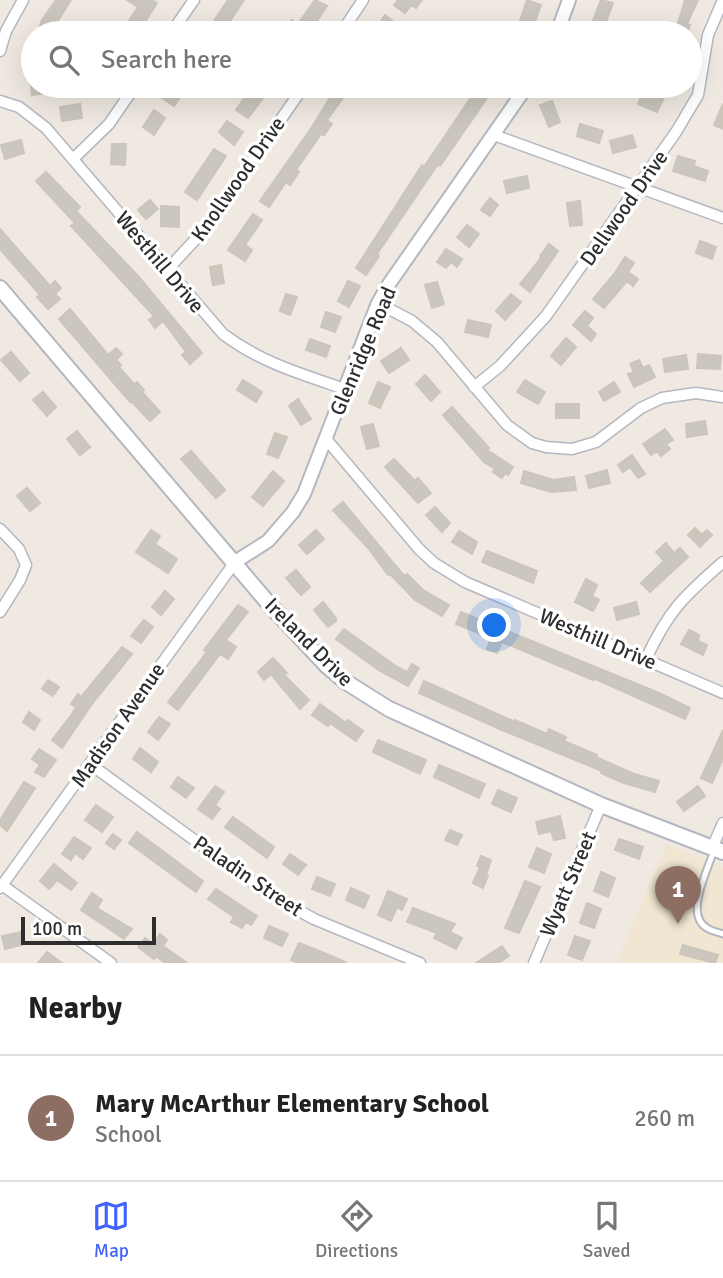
<!DOCTYPE html>
<html lang="en">
<head>
<meta charset="utf-8">
<style>
  body { margin:0; font-family:Signika,sans-serif; background:#f6f6f6; color:#222 }
  .scale { position:absolute; left:21px; bottom:18px; width:135px; box-sizing:border-box; padding-left:7px; border:4px solid #2e2e2e; border-top:0; font-size:19px; line-height:24px; white-space:nowrap; color:#2e2e2e; -webkit-text-stroke:5px #fff; paint-order:stroke }
  .you { position:absolute; left:495px; top:626px; width:24px; height:24px; margin:-18px; border:5px solid #fff; border-radius:50%; background:#1a73e8; box-shadow:0 0 0 10px #1a73e833 }
  .badge { display:grid; place-items:center; width:46px; height:46px; border-radius:50%; background:#4264fb; color:#fff; font-size:23px; font-weight:700 }
  .pin { position:absolute; translate:-50% -58px; filter:drop-shadow(0 2px 4px #0008) }
  .pin::after { content:''; position:absolute; top:37px; width:24px; height:21px; background:inherit; clip-path:polygon(0 0,100% 0,50% 100%) }
  .list { margin:0; padding:0; list-style:none }
  h2 { display:flex; justify-content:space-between; align-items:center; height:91px; margin:0; padding:0 28px; font-size:30px }
  h2 small { font-size:23px; font-weight:400; color:#767676 }
  .list li { display:grid; grid-template-columns:46px 1fr auto; gap:21px; align-items:center; box-sizing:border-box; height:126px; padding:0 28px; border-top:2px solid #e0e0e0 }
  .list b { display:block; font-size:26px; white-space:nowrap }
  .list p { margin:0; font-size:23px; white-space:nowrap; color:#767676 }
  .list em { font-size:23px; font-style:normal; color:#767676 }
  .icon { flex:none; width:38px; height:38px; fill:none; stroke:currentColor; stroke-width:2; stroke-linecap:round; stroke-linejoin:round }
  .map { position:relative; flex:none; width:723px; height:963px; overflow:hidden }
  .search { position:absolute; background:#fff; box-shadow:0 7px 28px #0002; left:21px; right:21px; top:21px; height:77px; display:flex; align-items:center; gap:18px; box-sizing:border-box; padding:0 24px; border-radius:38px; color:#767676; font-size:26px }
  .sheet { height:217px; background:#fff }
  nav { display:flex; justify-content:space-around; align-items:center; box-sizing:border-box; height:98px; border-top:2px solid #e0e0e0; background:#fff; font-size:19px; color:#767676 }
  nav a { display:grid; justify-items:center; gap:4px }
  nav .on { color:#4264fb }
  .map>svg:first-child { display:block }
  .education { fill:#f0e6d1 }
  .building { fill:#cbc7bf; stroke:#cbc5ba; stroke-width:2 }
  .lines { fill:none; stroke-linecap:round; stroke-linejoin:round }
  .service-casing { stroke:#b4b7c1; stroke-width:9 }
  .minor-casing { stroke:#b4b7c1; stroke-width:13 }
  .tertiary-casing { stroke:#b4b7c1; stroke-width:16 }
  .secondary-casing { stroke:#b4b7c1; stroke-width:18 }
  .service { stroke:#fff; stroke-width:5 }
  .minor { stroke:#fff; stroke-width:10 }
  .tertiary { stroke:#fff; stroke-width:12 }
  .secondary { stroke:#fff; stroke-width:14 }
  .labels { text-anchor:middle; stroke-width:7; stroke-linejoin:round; paint-order:stroke }
  .street-label { font-size:21px; fill:#2e2e2e; stroke:#fff }
</style>
</head>
<body>
<div class="map">
<svg width="723" height="963" viewBox="0 0 723 963">
  <rect width="100%" height="100%" fill="#efe9e1"/>
  <path class="education" d="M667,844l56,23v96h-107z"/>
  <path class="building" d="M56,0h15l-21,33h-12l4,-13z
    M127,0h24l6,3 -19,30h-17l17,-26z
    M228,0h16l-22,33h-16z
    M315,0l12,6 -18,27h-25l8,-13 6,4z
    M398,0h24l-6,8 -5,-3 -6,8 -11,-8z
    M527,0l14,5 -7,19 -4,-1 -5,8 3,2h-21l6,-9 5,3z
    M601,0l12,3 -8,22 -4,8h-13z
    M685,0h13l-11,24 3,1 -3,8h-12z
    M385,15l16,13 -4,5h-13l-7,-5z
    M31,86h14l1,7 -14,2z
    M169,86l13,8 -8,12 -13,-9z
    M253,86h19l-24,32 -12,-8z
    M655,86l13,3 -11,23 -19,-8 4,-9 7,3z
    M336,88l9,7 -18,25 5,4 -8,11 -3,-1 -25,36 3,2 -9,13 -4,-3 -17,25 -9,-6 52,-74z
    M476,90l11,8 -47,68 -2,-2 -61,90 2,2 -13,19 -10,-7 66,-103 2,2z
    M552,101l8,21 -11,5 -9,-22z
    M80,104l2,14 -20,3 -2,-14z
    M723,104v25l-9,-4z
    M154,110l11,8 -11,17 -11,-8z
    M227,121l16,11 -9,13 -15,-13z
    M580,124l23,7 -4,12 -22,-7z
    M632,135l4,12 -23,6 -3,-12z
    M21,140l3,13 -19,6 -4,-14z
    M112,144h14l-1,21 -14,-1z
    M214,149l12,7 -29,44 -12,-8z
    M678,156l17,5 -1,5 14,5 -3,10 -32,-10z
    M46,172l34,35 -4,4 62,65 64,77 -12,11 -8,-9 4,-3 -23,-31 -8,7 -6,-8 5,-4 -83,-90 4,-3 -39,-42z
    M527,176l2,12 -22,5 -3,-12z
    M490,198l8,7 -8,11 -9,-6z
    M150,200l8,9 -12,10 -8,-9z
    M580,201l2,24 -12,1 -3,-23z
    M161,206l18,1v20l-18,-1z
    M253,214l9,6 -17,25 7,5 -7,11 -17,-11z
    M467,225l12,9 -10,13 -12,-10z
    M0,229l50,57 5,-5 6,7 -6,6 5,5 -12,10 -11,-12 3,-2 -40,-46z
    M700,241l16,6 -4,12 -16,-6z
    M549,244l9,7 -28,41 -10,-8 21,-26 -1,-2z
    M446,249l16,10 -5,8 -6,-5 -5,6 -9,-6z
    M625,257l9,6 -6,9 10,7 -5,7 -6,-5 -23,27 -11,-9 22,-26z
    M221,265l3,18 -11,2 -3,-18z
    M348,281l12,5 -11,21 -11,-6z
    M437,282l7,22 -12,4 -7,-23z
    M286,294l11,3 -7,18 -10,-4z
    M511,294l10,8 -16,18 -9,-9z
    M70,309l38,46 8,-7 6,6 -6,6 5,5 -2,2 15,17 3,-2 7,8 -2,2 18,20 -10,9 -19,-20 -1,1 -71,-83z
    M585,311l8,7 -6,8 9,8 -5,7 -18,-16z
    M326,312l15,5 -6,15 -14,-5z
    M468,320l23,5 -3,12 -23,-5z
    M566,338l10,9 -15,18 -10,-9z
    M310,339l20,7 -4,11 -20,-7z
    M401,348l8,12 -20,13 -8,-12z
    M11,352l18,21 -9,8 -19,-21z
    M698,354l23,2 -1,13 -23,-1z
    M686,355l2,14 -23,3 -2,-13z
    M639,360l4,8 6,-3 6,12 -21,10 -6,-13 6,-2 -4,-8z
    M425,375l15,17 -9,9 -15,-17z
    M243,380l19,12 -6,10 -19,-12z
    M525,380l20,12 -7,12 -21,-12z
    M378,382l12,5 -10,21 -11,-5z
    M614,382l6,10 -16,9 -5,-9z
    M43,392l13,15 -9,9 -14,-16z
    M298,399l13,20 -10,6 -12,-19z
    M556,404h23v14h-23z
    M452,407l37,41 -2,2 26,17 -5,8 -3,-2 -3,5 -9,-6 2,-3 -11,-7 -41,-47z
    M705,421l2,13 -20,3 -1,-13z
    M373,424l6,22 -12,3 -6,-22z
    M665,429l8,11 -7,4 4,5 -9,7 -4,-5 -6,4 -8,-11z
    M77,431l13,16 -10,8 -13,-16z
    M275,433l12,4 -9,21 -11,-4z
    M191,451l34,39 -9,8 -35,-39z
    M632,455l13,19 -7,4 -8,-11 -7,5 -5,-7z
    M394,459l21,22 3,-3 13,15 -13,10 -33,-36z
    M607,470l3,13 -21,5 -3,-12z
    M273,471l11,10 -21,25 -11,-9z
    M524,471l29,9 21,-3 2,13 -25,2 -30,-9z
    M27,488l13,15 -10,8 -13,-15z
    M343,502l61,74 3,-2 16,16 26,15 -7,11 -27,-16 -25,-26 -2,1 -19,-26 -36,-39z
    M435,507l15,16 -8,9 -16,-17z
    M695,528l7,7 5,-5 5,5 -12,12 -12,-12z
    M151,530l9,6 -5,8 22,15 -9,14 -32,-21z
    M316,530l8,9 -17,15 -8,-9z
    M459,531l18,11 -5,12 -20,-12z
    M666,543l8,10 6,-5 8,9 -38,35 -9,-9 23,-22 -8,-9z
    M487,551l50,20 -4,12 -51,-21z
    M296,570l14,17 -9,8 -15,-17z
    M586,579l11,6 -5,11 7,4 -6,11 -18,-9z
    M165,591l9,8 -13,16 -9,-8z
    M323,602l13,16v3l-8,6 -14,-17z
    M636,602l3,12 -22,6 -3,-12z
    M238,605l10,7 -22,28 10,7 -8,12 -8,-5 -42,56 -10,-8 39,-50 -3,-2z
    M461,612l198,81 31,15 -5,11 -92,-41v2l-91,-38 -5,11 -10,-4 4,-11 -35,-14z
    M144,620l9,7 -12,16 -10,-7z
    M344,629l53,38 10,5 5,-8 7,4 -11,18 -28,-15 -44,-32z
    M689,630l10,5 -1,6 9,4 -4,10 -22,-11z
    M122,647l10,7 -40,50 -30,44 -10,-8 20,-26 4,-7 -5,-3 7,-10 3,3z
    M273,658l14,15 -3,2 25,25 -9,9 -29,-35 -7,6 -6,-8z
    M48,680l11,7 -6,9 -11,-7z
    M424,681l91,41v-2l32,14 2,-5 17,8 -2,4 33,14 -1,2 38,17 25,7 -4,11 -34,-10 -20,-9 1,-2 -100,-41 -83,-37z
    M320,704l26,19 2,-3 15,11 -7,10 -26,-18 -2,3 -16,-11z
    M29,712l11,8 -6,10 -11,-8z
    M159,717l11,7 -12,16 -10,-8z
    M723,730v29l-11,24 -11,-5z
    M378,740l48,20 -6,14 -47,-22z
    M140,748l18,14 -7,10 -18,-13z
    M39,749l17,11 -12,17 -9,-5 5,-7 -8,-6z
    M439,765l46,19 -6,14 -45,-21z
    M178,777l16,11 -8,10 -15,-11z
    M24,782l11,6 -28,43 -7,-6v-5z
    M215,786l9,6 -9,13 5,4 -8,10 -14,-10z
    M698,786l7,10 -21,15 -7,-9z
    M498,790l19,8 -6,14 -19,-8z
    M96,805l17,12 -11,15 -17,-12z
    M560,816l5,22 -11,2 -3,-9 -12,3 -3,-12z
    M233,817l41,30 -7,11 -42,-31z
    M450,830l12,5 -5,10 -12,-5z
    M137,832l66,49 -7,11 -67,-49z
    M113,834l8,6 -7,9 -8,-6z
    M74,837l17,11 -8,11 -8,-6 -4,7 -9,-6z
    M619,839l24,8 -4,12 -24,-9z
    M537,848l14,6 -7,19 -15,-6z
    M290,854l16,11 -8,10 -15,-11z
    M481,856l10,4 -5,15 2,1 -5,12 -10,-5 7,-16 -3,-1z
    M54,864l23,19 -6,7 -14,-10 -8,9 -9,-8z
    M601,872l14,6 -7,19 -14,-6z
    M317,877l18,7 -5,12 -18,-7z
    M525,881l15,6 -21,46 -14,-5z
    M351,888l18,8 -5,12 -18,-8z
    M216,889l41,27 -6,9 -5,-3 -4,6 -11,-6 3,-5 -26,-18z
    M388,891l19,8 -5,11 -5,-3 -6,14 -13,-6z
    M92,893l10,7 -5,8 35,21 -8,10 -43,-29z
    M587,903l14,6 -7,19 -14,-5z
    M413,908l42,16 -5,8 12,6 -6,11 -22,-11 3,-5 -30,-11z
    M269,926l19,8 -6,12 -18,-8z
    M22,932l3,12 -20,5 -3,-13z
    M160,934l7,6 -4,6 24,17h-22l-9,-7 -2,3 -16,-12 7,-9 8,6z
    M575,936l15,5 -8,19 -14,-5z
    M299,943l30,12 18,8h-49l-7,-3z
    M683,945l35,10 -3,8 -35,-9z
    M502,946l7,10 -11,7h-22z
    M47,952l15,11h-24z"/>
  <g class="lines">
    <defs>
      <path id="service" d="M714,850c-6,20 -30,65 -7,78 4,3 11,4 16,6"/>
      <path id="minor" d="M171,33l23,-33
        M341,33l22,-33
        M0,51l6,-20 17,-31
        M0,101l19,6 27,21 177,206c37,28 78,40 122,55
        M494,135l229,83
        M73,159l36,-35 26,-38
        M168,269l37,-40 99,-143
        M378,303l34,18 25,21 70,83 25,18 14,4 26,2 24,-7 45,-34 21,-10 34,-5 27,4
        M474,387l26,-21 46,-50 130,-184 22,-37 10,-60 15,-35
        M326,439l93,110 15,14 31,19 258,111
        M0,529l19,20 7,16 -6,15 -20,32
        M646,659c22,-48 38,-63 77,-97
        M90,764l177,129 47,26 106,44
        M712,848l11,-25
        M2,885l109,78
        M0,888l235,-326
        M534,963l67,-158"/>
      <path id="tertiary" d="M557,33l12,-33
        M235,562l33,-21 25,-29 11,-18 74,-191 11,-19 138,-198"/>
      <path id="secondary" d="M0,288l269,316 58,62 19,16 43,27 212,96 122,47"/>
    </defs>
    <use href="#service" class="service-casing"/>
    <use href="#minor" class="minor-casing"/>
    <use href="#tertiary" class="tertiary-casing"/>
    <use href="#secondary" class="secondary-casing"/>
    <use href="#service" class="service"/>
    <use href="#minor" class="minor"/>
    <use href="#tertiary" class="tertiary"/>
    <use href="#secondary" class="secondary"/>
  </g>
  <g class="labels">
    <g class="street-label">
      <text transform="translate(238 179) rotate(-55)" y="7">Knollwood Drive</text>
      <text transform="translate(624 208) rotate(-55)" y="7">Dellwood Drive</text>
      <text transform="translate(160 262) rotate(50)" y="7">Westhill Drive</text>
      <text transform="translate(363 351) rotate(-67)" y="7">Glenridge Road</text>
      <text transform="translate(598 639) rotate(23)" y="7">Westhill Drive</text>
      <text transform="translate(309 642) rotate(45)" y="7">Ireland Drive</text>
      <text transform="translate(118 725) rotate(-55)" y="7">Madison Avenue</text>
      <text transform="translate(248 876) rotate(34)" y="7">Paladin Street</text>
      <text transform="translate(568 884) rotate(-67)" y="7">Wyatt Street</text>
    </g>
  </g>
</svg>
<div class="scale">100 m</div>
<div class="you"></div>
<div class="pin badge" style="left:678px;top:924px;background:#8d6e63">1</div>
<div class="search"><svg class="icon" aria-label="search" viewBox="0 0 24 24"><circle cx="10" cy="10" r="6"/><path d="M15 15l6 6"/></svg>Search here</div>
</div>
<section class="sheet">
<h2>Nearby<small></small></h2>
<ul class="list">
<li><span class="badge" style="background:#8d6e63">1</span><div><b>Mary McArthur Elementary School</b><p>School</p></div><em>260 m</em></li>
</ul>
</section>
<nav>
<a class="on"><svg class="icon" aria-label="map" viewBox="0 0 24 24"><path d="M3 6l6-2 6 2 6-2v14l-6 2-6-2-6 2zM9 4v14M15 6v14"/></svg>Map</a>
<a><svg class="icon" aria-label="directions" viewBox="0 0 24 24"><path d="M12 3l9 9-9 9-9-9zM9 14v-3h6M13 9l2 2-2 2"/></svg>Directions</a>
<a><svg class="icon" aria-label="saved" viewBox="0 0 24 24"><path d="M7 4h10v16l-5-4-5 4z"/></svg>Saved</a>
</nav>
</body>
</html>
